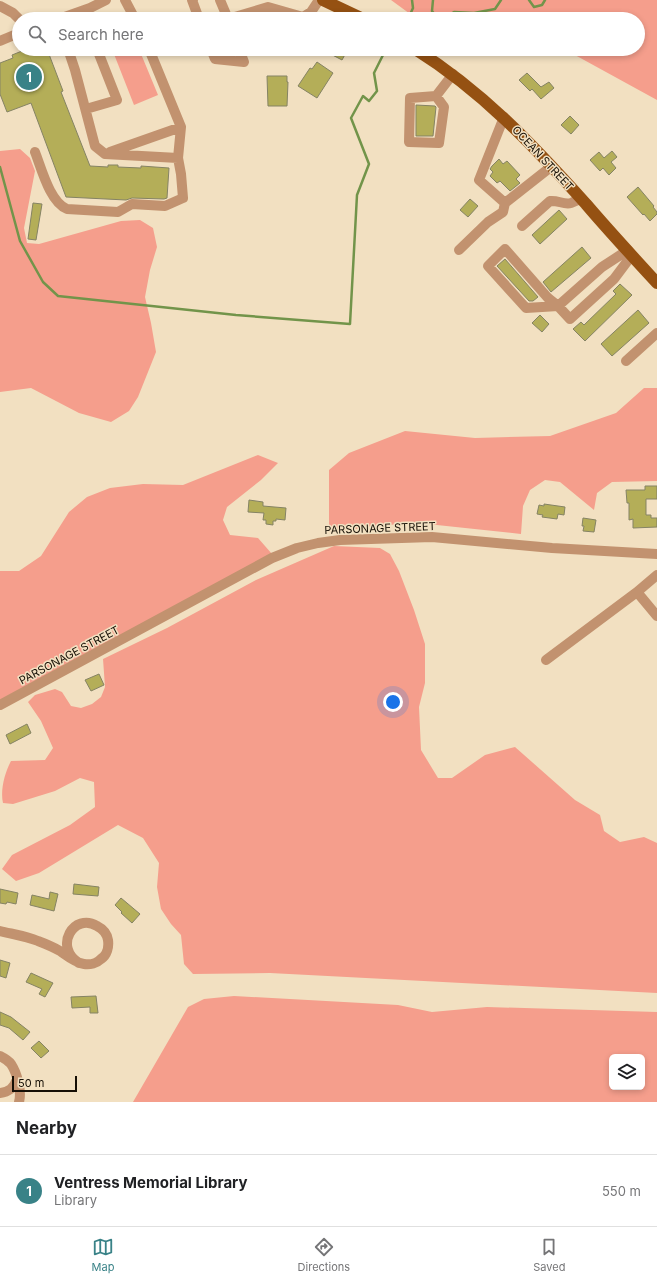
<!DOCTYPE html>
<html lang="en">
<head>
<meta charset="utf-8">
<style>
  body { margin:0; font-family:Inter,sans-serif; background:#f2f2f2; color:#202124 }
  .controls { position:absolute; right:12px; bottom:12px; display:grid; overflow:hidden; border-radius:6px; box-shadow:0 2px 6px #0003 }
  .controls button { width:36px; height:36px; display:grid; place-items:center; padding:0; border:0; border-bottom:1px solid #e0e0e0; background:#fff; color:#202124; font:20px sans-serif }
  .scale { position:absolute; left:12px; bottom:10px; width:65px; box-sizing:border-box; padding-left:4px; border:2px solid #160f05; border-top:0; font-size:11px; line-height:14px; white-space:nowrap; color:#160f05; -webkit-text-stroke:3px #f2e0c1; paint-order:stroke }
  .you { position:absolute; left:393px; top:702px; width:14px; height:14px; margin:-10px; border:3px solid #fff; border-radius:50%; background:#1a73e8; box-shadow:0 0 0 6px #1a73e833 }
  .badge { display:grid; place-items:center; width:26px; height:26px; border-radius:50%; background:#398287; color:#fff; font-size:13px; font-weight:700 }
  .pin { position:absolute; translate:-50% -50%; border:2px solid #fff; box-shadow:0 1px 4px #0006 }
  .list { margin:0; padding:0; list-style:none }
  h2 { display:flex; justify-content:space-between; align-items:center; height:52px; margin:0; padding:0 16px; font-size:17px }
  h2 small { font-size:13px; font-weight:400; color:#757577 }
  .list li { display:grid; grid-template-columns:26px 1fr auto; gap:12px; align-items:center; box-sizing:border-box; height:72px; padding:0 16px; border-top:1px solid #e0e0e0 }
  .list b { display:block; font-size:15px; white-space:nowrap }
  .list p { margin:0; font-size:13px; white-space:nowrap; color:#757577 }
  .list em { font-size:13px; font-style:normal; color:#757577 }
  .icon { flex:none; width:22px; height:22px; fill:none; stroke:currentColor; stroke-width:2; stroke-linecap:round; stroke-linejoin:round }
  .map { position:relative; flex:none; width:657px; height:1102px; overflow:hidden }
  .search { position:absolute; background:#fff; box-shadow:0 2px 6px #0003; left:12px; right:12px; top:12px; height:44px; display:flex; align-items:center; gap:10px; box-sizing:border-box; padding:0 14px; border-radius:22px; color:#757577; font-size:15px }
  .sheet { height:124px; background:#fff }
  nav { display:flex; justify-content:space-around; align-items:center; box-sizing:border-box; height:56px; border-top:1px solid #e0e0e0; background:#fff; font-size:11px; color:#757577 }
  nav a { display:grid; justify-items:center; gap:2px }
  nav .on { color:#398287 }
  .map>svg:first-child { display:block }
  .green { fill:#f59e8c; fill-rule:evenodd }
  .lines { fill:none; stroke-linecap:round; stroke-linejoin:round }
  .stream { stroke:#72944a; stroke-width:2.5 }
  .building { fill:#b4ae58; stroke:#858364 }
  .minor { stroke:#c2926f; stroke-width:10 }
  .major { stroke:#955112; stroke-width:12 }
  .labels { text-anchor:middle; stroke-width:3; stroke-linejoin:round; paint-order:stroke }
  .street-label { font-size:11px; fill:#160f05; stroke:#f2e0c1 }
</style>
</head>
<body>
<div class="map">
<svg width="657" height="1102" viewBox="0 0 657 1102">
  <rect width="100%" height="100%" fill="#f2e0c1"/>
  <path class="green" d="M391,0h266v100l-93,-51h74v-30h-221z
    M112,49h27l19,46 -24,10z
    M20,149l10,9 5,13 -11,57 3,15 12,1 82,-23 19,-1 13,8 4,19 -7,23 -5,27 6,26 5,29 -18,45 -9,14 -18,11 -32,-9 -48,-25 -31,4v-241z
    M644,388h13v93l-45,1 -15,11 -3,17 -34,-28 -15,-2 -15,10 -7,16 -2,28 -103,-11 -46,3 -39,7 -4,-1v-62l20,-17 56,-22 70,7 75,-2 66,-23z
    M258,455l20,8 -17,17 -34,27 -4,13 7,15 28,3 14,16 -272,146v-129h19l22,-15 28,-44 18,-15 23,-9 33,-4 40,1z
    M334,546l46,2 10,6 9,17 15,39 11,34v39l-6,24 2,43 17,28h14l33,-23 30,-8 60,53 25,15 4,16 16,11 24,-5 13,6v150l-387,-20 -77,1 -9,-10 -3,-29 -10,-11 -10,-15 -4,-22 2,-24 -16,-25 -25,-13 -79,48 -23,8 -14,-12 10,-14 58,-30 25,-18 -1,-25 -14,-4 -25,13 -42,13 -10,-1c-3,-13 2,-31 8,-42l34,-1 8,-12 -12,-27 -13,-19 7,-7 20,-6 7,3 9,14 10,2 11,-4 9,-7 4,-10 -2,-28 64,-31 89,-48z
    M234,996l164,9 34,7 55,-5 170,5v90h-524l55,-95 16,-8zM612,1057h30v30h-30z"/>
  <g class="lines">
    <path class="stream" d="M433,0l-1,11 3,4 10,2 9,-5 20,1 21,-4 6,-9
      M529,0l5,7 8,-2 3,-5
      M408,19l5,-11 -1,-8
      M0,167l20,74 23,41 15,14 178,19 114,9 7,-129 12,-31 -18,-46 12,-22 6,5 8,-10 -3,-18 12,-24"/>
  </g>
  <path class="building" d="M27,49h20l16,42 -2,1 29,74 18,1v-2h10v2l23,1v-2l28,2 -2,30 -3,1 -32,-1 -6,2 -60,-3 -35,-94 -24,9 -7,-18v-31l13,-5 -1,-3z
    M321,49h27l-6,11z
    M317,62l16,11 -16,25 -19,-12 12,-18 2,1z
    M527,73l14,14 8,-5 5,6 -13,11 -9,-10 -2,2 -11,-11z
    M267,76h20v6h1l-1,24h-19z
    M416,105l19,1 1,1 -3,29h-17z
    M570,116l9,9 -8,9 -10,-9z
    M612,151l5,6 -6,5 5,6 -7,7 -6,-7 -3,3 -10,-11 9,-8 5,6z
    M499,159l4,5 4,-3 13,14 -4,4 4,4 -10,8 -10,-10 -3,2 -7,-7 3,-4 -3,-3 2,-3z
    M638,187l16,19 -1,1 4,5v2l-7,7 -6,-7 -1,1 -16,-18z
    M470,199l8,7 -10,11 -8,-7z
    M33,203l9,1 -6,36 -8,-1z
    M559,210l8,9 -27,25 -8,-9z
    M582,247l9,11 -40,34 -8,-10z
    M505,259l33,38 -5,4h-4l-32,-35z
    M620,284l12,11 -47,46 -12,-12 8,-7 3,3 32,-31 -3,-3z
    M638,310l11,13 -37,33 -11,-12z
    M540,315l9,9 -7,8 -10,-9z
    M645,486h12v13h-11v16h5v3h6v9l-24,1v-9l-4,1v-17h-2l-1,-13h19z
    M249,500l14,2v4l23,2 -1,12 -9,-1v2h-3v4l-7,-1v-4h-3l1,-7 -16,-1z
    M544,504l21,3 -1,8 -6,-1 -1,5 -15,-2 1,-2 -6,-1 2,-9 5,1z
    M583,518l13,2 -2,12 -11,-1 1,-5h-2z
    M99,674l5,11 -13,6 -6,-11z
    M27,724l4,9 -21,11 -4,-9z
    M74,884l25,3 -1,9 -25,-2z
    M0,889l18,4 -2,11 -9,-2 -1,2 -6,-1z
    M50,892l8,2 -4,17 -24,-6 2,-10 17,4z
    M121,898l19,16 -8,9 -11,-10 1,-1 -7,-7z
    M0,960l10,3 -4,15 -6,-2z
    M31,973l22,10 -8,14 -6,-3 3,-5 -16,-7z
    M96,996l2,17h-8v-6l-18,1 -1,-11z
    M0,1012l11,5 19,15 -7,8 -14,-12 -9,-3z
    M39,1041l10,10 -8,7 -10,-10z"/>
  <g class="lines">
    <path class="minor" d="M125,0l10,19
      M193,0h-1l7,19
      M220,0l8,19
      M0,6l13,7 6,6
      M59,19l31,-11 16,-8
      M228,19l40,-12 35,10 8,-5 8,-12
      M0,41l19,-8
      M68,49l7,21 20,76 10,8 73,4 3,-31 -32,-78
      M211,49l4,10 29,3 -5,-13
      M436,96l-26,2 -1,44 30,1 5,-36 -8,-11 17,-22
      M86,109l31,-9 -20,-51
      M504,117l-25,63 26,23 47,-37
      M35,152c7,18 15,50 32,57l51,3 14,-8 33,2 18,-8 -2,-24 -3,-16
      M110,152l71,-25
      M522,226l28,-25c8,-1 14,4 21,2 3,-1 7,-3 10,-5
      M505,249l43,49 10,8 -32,2 -38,-42z
      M459,250l29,-28 15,-10 2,-9
      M628,250l-26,17 -44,39 12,13 44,-40 18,-24
      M626,361l31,-28
      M657,575l-20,17 20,24
      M546,660l91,-68
      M0,705l272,-147 25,-10 21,-5 22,-3 92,-3 120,11 105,6
      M0,931c12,3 26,5 38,10 8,3 15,6 22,10 7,5 16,12 24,13 6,1 13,-1 17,-5 6,-4 8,-12 7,-19 -1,-6 -5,-11 -11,-14 -23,-14 -44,21 -18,37
      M0,1056c4,2 8,4 11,8 6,9 11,27 8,38
      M0,1093c9,-1 14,-5 17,-14"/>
    <path class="major" d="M323,0l40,19
      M415,49c67,42 118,96 171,155 23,27 47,53 71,79"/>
  </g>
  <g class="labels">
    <g class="street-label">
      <text transform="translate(543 158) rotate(47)" y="4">OCEAN STREET</text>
      <text transform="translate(380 528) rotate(-2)" y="4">PARSONAGE STREET</text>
      <text transform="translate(69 655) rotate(-28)" y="4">PARSONAGE STREET</text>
    </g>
  </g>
</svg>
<div class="controls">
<button><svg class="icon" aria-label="layers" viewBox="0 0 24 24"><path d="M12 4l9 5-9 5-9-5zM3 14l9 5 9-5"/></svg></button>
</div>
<div class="scale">50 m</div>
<div class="you"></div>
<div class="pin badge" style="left:29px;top:77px">1</div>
<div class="search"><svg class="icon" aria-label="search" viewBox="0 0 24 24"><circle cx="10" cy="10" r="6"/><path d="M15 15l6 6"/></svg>Search here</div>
</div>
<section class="sheet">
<h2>Nearby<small></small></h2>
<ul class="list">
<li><span class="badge">1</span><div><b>Ventress Memorial Library</b><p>Library</p></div><em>550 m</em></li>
</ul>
</section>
<nav>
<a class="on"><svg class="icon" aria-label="map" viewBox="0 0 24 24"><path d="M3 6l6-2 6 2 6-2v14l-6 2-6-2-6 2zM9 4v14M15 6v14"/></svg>Map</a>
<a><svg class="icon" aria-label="directions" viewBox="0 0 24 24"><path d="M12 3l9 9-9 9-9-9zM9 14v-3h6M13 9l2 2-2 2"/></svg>Directions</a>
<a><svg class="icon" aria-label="saved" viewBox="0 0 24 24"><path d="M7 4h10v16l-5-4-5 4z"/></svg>Saved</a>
</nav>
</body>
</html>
